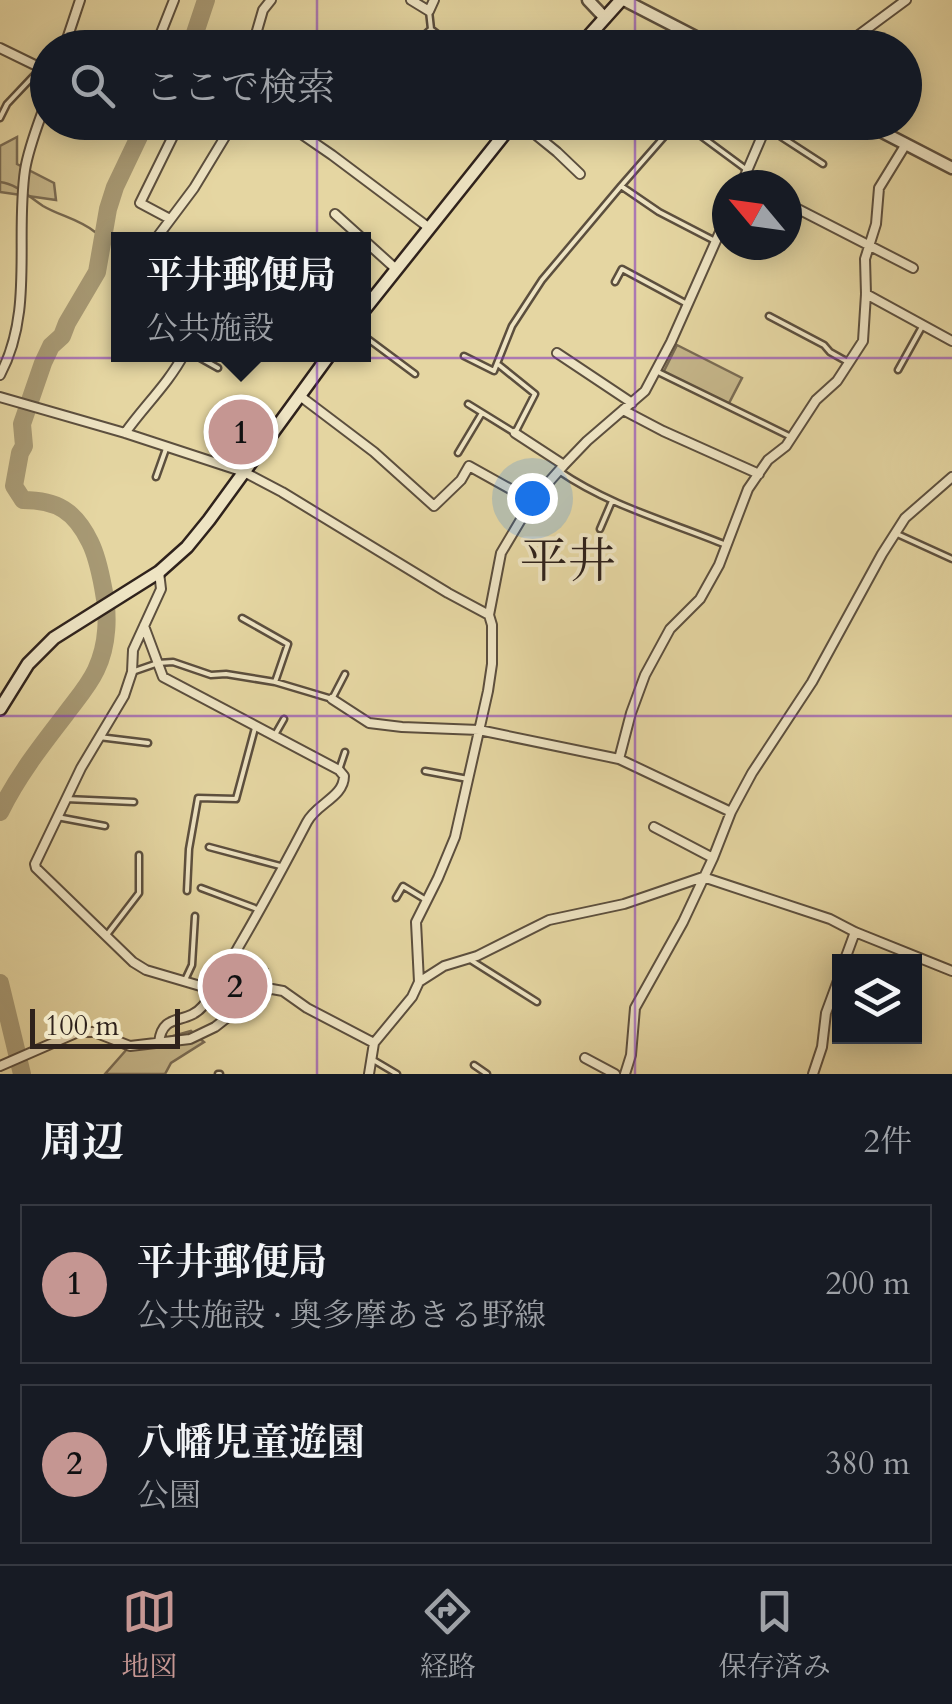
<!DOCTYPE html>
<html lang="ja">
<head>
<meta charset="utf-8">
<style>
  body { margin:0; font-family:Cardo,"Noto Serif JP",serif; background:#20242c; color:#f1f3f6 }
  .controls { position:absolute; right:30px; bottom:30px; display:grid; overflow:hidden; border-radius:0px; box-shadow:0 5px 25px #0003 }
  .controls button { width:90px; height:90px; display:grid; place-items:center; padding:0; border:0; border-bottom:2px solid #363941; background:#171b24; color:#f1f3f6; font:50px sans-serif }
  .compass { position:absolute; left:712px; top:170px; width:90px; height:90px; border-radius:50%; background:#171b24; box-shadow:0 5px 25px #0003; rotate:299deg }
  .scale { position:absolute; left:30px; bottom:25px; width:150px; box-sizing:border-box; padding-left:10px; border:5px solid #2f221c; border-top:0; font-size:28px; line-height:35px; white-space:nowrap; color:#2f221c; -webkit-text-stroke:8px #eee4c3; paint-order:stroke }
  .you { position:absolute; left:532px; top:498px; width:35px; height:35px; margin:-25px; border:8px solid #fff; border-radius:50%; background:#1a73e8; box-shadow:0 0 0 15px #1a73e833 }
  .badge { display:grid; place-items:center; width:65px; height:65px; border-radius:50%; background:#c59692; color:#111; font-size:32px; font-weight:700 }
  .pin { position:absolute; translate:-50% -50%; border:5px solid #fff; box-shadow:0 2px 10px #0006 }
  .popup { position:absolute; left:111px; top:232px; width:260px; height:130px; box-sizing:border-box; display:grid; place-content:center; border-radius:0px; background:#171b24; filter:drop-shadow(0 2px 8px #0005); font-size:32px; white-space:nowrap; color:#9ea1a6 }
  .popup b { font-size:38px; color:#f1f3f6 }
  .popup::after { content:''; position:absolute; left:50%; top:100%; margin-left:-20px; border:20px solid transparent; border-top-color:#171b24 }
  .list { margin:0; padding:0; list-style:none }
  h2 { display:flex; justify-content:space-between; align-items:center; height:130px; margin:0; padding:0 40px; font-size:42px }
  h2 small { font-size:32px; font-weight:400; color:#9ea1a6 }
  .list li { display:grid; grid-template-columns:65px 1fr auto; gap:30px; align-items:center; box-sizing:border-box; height:160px; margin:0 20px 20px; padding:0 20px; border:2px solid #363941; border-radius:0px }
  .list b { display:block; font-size:38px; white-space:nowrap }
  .list p { margin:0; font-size:32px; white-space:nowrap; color:#9ea1a6 }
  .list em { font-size:32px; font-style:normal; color:#9ea1a6 }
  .icon { flex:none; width:55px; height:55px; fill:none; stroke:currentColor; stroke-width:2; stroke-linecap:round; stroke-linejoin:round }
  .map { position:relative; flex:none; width:952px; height:1074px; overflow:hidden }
  .search { position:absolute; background:#171b24; box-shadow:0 5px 25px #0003; left:30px; right:30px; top:30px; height:110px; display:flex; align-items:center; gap:25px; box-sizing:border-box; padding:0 35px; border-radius:55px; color:#9ea1a6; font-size:38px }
  .sheet { height:490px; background:#171b24 }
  nav { display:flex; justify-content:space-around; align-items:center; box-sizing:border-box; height:140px; border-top:2px solid #363941; background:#171b24; font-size:28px; color:#9ea1a6 }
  nav a { display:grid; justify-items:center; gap:5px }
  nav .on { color:#c59692 }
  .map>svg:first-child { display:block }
  .green { fill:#c6b78b; stroke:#7a6c54; stroke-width:2.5 }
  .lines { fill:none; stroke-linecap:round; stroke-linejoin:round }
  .stream { stroke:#776951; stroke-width:2.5 }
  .river { stroke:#a79974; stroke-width:18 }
  .service-casing { stroke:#5c4f3e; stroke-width:9 }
  .minor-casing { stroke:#5c4f3e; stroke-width:12 }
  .tertiary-casing { stroke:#5c4f3e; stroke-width:15 }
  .secondary-casing { stroke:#2f221c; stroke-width:16 }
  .service { stroke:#eee4c3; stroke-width:4 }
  .minor { stroke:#eee4c3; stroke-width:8 }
  .tertiary { stroke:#eee4c3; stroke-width:10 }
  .secondary { stroke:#eee4c3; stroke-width:11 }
  .grid { fill:none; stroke:#7b2cbf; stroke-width:2.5; stroke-opacity:0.55 }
  .labels { text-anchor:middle; stroke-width:8; stroke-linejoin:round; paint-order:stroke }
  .quarter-label { font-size:48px; fill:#2f221c; stroke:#eee4c3 }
</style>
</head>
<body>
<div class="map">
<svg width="952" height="1074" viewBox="0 0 952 1074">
  <rect width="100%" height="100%" fill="#e5d6a2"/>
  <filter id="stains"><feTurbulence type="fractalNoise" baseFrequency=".002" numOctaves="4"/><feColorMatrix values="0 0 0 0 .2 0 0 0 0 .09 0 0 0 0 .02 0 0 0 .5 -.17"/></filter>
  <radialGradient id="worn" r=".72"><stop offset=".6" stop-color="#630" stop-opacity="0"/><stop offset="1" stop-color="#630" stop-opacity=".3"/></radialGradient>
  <path class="green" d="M17,137v27l37,19 2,17 -56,-8v-46z
    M677,345l65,33 -14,27 -65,-32z
    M240,955l27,14 -40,33 -16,5z
    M191,1031l13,11 -33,21 -6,11h-60l22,-25z"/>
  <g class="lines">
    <path class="stream" d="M0,182c17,2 29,15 43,24 17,10 36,13 52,26l11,-3"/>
    <path class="river" d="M190,48l16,-48
      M0,812c17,-35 41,-66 65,-97 10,-14 23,-28 31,-45 12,-25 13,-56 7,-83 -3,-16 -6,-31 -13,-45 -15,-31 -33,-42 -67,-42l-9,-14 6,-33 4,-7 -2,-22 21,-61 8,-17 11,-10 5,-13 30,-51 11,-63 7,-22 31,-65
      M0,983l22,91"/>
    <defs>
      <path id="service" d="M429,11l2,18 25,19
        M410,48l21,-19
        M0,118l7,-14 34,-36
        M677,122l-56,64 38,26 56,29
        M682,122l65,48
        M766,127l57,37
        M615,282l7,-13 65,35
        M769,316l55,29 6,7 16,9
        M364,336l51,38
        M193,354l25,14
        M464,356l30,15 18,-45 30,-46 79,-94
        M898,370l25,-45
        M656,371l135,66
        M468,404l47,29 20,-39 -36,-29
        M458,453l24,-40
        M559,471c51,35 111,51 167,74
        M156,477l11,-31
        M600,529l12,-28
        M895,533l57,26
        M242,618l46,26 -13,38
        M132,672l26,-9 15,-1 38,13 15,-1 49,8 57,17 13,-25
        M276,733l8,-14
        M99,737l49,6
        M339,770l6,-18
        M425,771l43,8
        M66,799l68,3
        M57,817l48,9
        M209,847l75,20
        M201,888l59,22
        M187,891l2,-42 9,-51 38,1 19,-71
        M396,898l7,-12 23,14
        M106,936l33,-43v-38
        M469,959l68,43
        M185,980l7,-15 3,-49
        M375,1061l22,13
        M474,1065l13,9
        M218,1074h2"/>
      <path id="minor" d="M411,0l18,11 5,-11
        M0,48l41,20h7
        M64,48l16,-48
        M155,48l19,-48
        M252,48l11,-38 8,-10
        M841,48l65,-48
        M284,122l48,33 96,72
        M520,122l37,30 23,22
        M741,185l27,-63
        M798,209l115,59
        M335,214l61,55
        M170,219l-30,-16 40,-81
        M155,240l39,-52 40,-66
        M866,294l86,47
        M557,353l75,50
        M0,375c34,-63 15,-137 25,-205 4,-25 15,-50 23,-74
        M300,396l74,56 60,54 27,-26 8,-14 63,35
        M0,397l125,36 119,39 38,20 166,101 41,22
        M623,410l40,21 96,43
        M125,433c19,-27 43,-49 59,-79
        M515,433l49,32
        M159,572l2,17 -28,61 -1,22 -8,24 -43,72 -46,96 1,4 97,94 13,8 68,20
        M144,626l19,51 176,93 5,6c0,21 -28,28 -37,46 -22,42 -44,83 -68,124 -11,20 -22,42 -36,60 -17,20 -40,5 -44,36
        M332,699l37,24 33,4 77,3 140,29 112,53
        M619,759l12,-46 14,-38 25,-46 30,-30 19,-34 29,-76 20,-29 18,-14 30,-46 21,-19 26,-40 3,-47 -1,-35 11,-35 3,-36 27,-44
        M654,827l59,31
        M844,962l11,-30
        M419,982l25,-16 33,-10 72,-36 75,-16 79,-27 127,42 25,13 97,39
        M585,1058l30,16
        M0,1066l78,-34h16l36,14 60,-7 25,-12 46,-36 11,-2 11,2 24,17 67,35
        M369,1074l5,-31 38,-46 7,-15 -3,-60 22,-44 17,-41 33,-146 4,-27v-39l-3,-10 12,-62 31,-52 32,-36 23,-24 58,-50 26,-49 56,-126
        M625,1074l6,-19 4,-47 48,-86 30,-64 18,-46 21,-39 60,-91 70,-128 23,-36 47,-41
        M813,1074l9,-27 4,-34 14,-38"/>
      <path id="tertiary" d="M588,0l17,18
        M624,0l93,48
        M863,122l89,46"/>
      <path id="secondary" d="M578,48l43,-48
        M364,310l150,-188
        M0,709l28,-45 26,-26 105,-66 28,-25 22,-27 121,-166"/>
    </defs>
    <use href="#service" class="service-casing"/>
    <use href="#minor" class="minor-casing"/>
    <use href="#tertiary" class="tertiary-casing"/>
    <use href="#secondary" class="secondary-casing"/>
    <use href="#service" class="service"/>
    <use href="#minor" class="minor"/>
    <use href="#tertiary" class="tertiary"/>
    <use href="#secondary" class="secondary"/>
  </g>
  <path class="grid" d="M317,0v48M635,0v48M317,122v952M635,122v952M0,358h952M0,716h952"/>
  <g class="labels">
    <g class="quarter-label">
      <text x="568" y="577">平井</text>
    </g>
  </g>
  <rect width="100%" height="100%" filter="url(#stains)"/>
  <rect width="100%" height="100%" fill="url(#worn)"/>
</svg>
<div class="controls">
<button><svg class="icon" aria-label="layers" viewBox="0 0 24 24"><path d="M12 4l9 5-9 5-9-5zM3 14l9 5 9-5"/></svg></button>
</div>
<svg class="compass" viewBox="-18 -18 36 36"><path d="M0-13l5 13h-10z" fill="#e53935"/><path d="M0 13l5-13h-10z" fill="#9ea1a6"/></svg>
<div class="scale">100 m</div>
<div class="you"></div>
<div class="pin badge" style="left:241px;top:432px">1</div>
<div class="popup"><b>平井郵便局</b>公共施設</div>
<div class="pin badge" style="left:235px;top:986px">2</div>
<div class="search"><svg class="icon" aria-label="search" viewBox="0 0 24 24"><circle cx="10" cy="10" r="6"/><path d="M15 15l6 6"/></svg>ここで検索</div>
</div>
<section class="sheet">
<h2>周辺<small>2件</small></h2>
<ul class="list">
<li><span class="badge">1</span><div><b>平井郵便局</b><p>公共施設 · 奥多摩あきる野線</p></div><em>200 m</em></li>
<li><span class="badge">2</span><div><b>八幡児童遊園</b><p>公園</p></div><em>380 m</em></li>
</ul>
</section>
<nav>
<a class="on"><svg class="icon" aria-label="map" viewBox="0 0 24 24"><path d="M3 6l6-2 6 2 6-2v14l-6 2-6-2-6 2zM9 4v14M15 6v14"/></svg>地図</a>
<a><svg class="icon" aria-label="directions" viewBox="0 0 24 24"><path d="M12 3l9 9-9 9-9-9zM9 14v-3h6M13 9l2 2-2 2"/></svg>経路</a>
<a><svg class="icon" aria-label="saved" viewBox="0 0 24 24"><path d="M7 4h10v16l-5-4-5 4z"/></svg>保存済み</a>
</nav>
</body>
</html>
